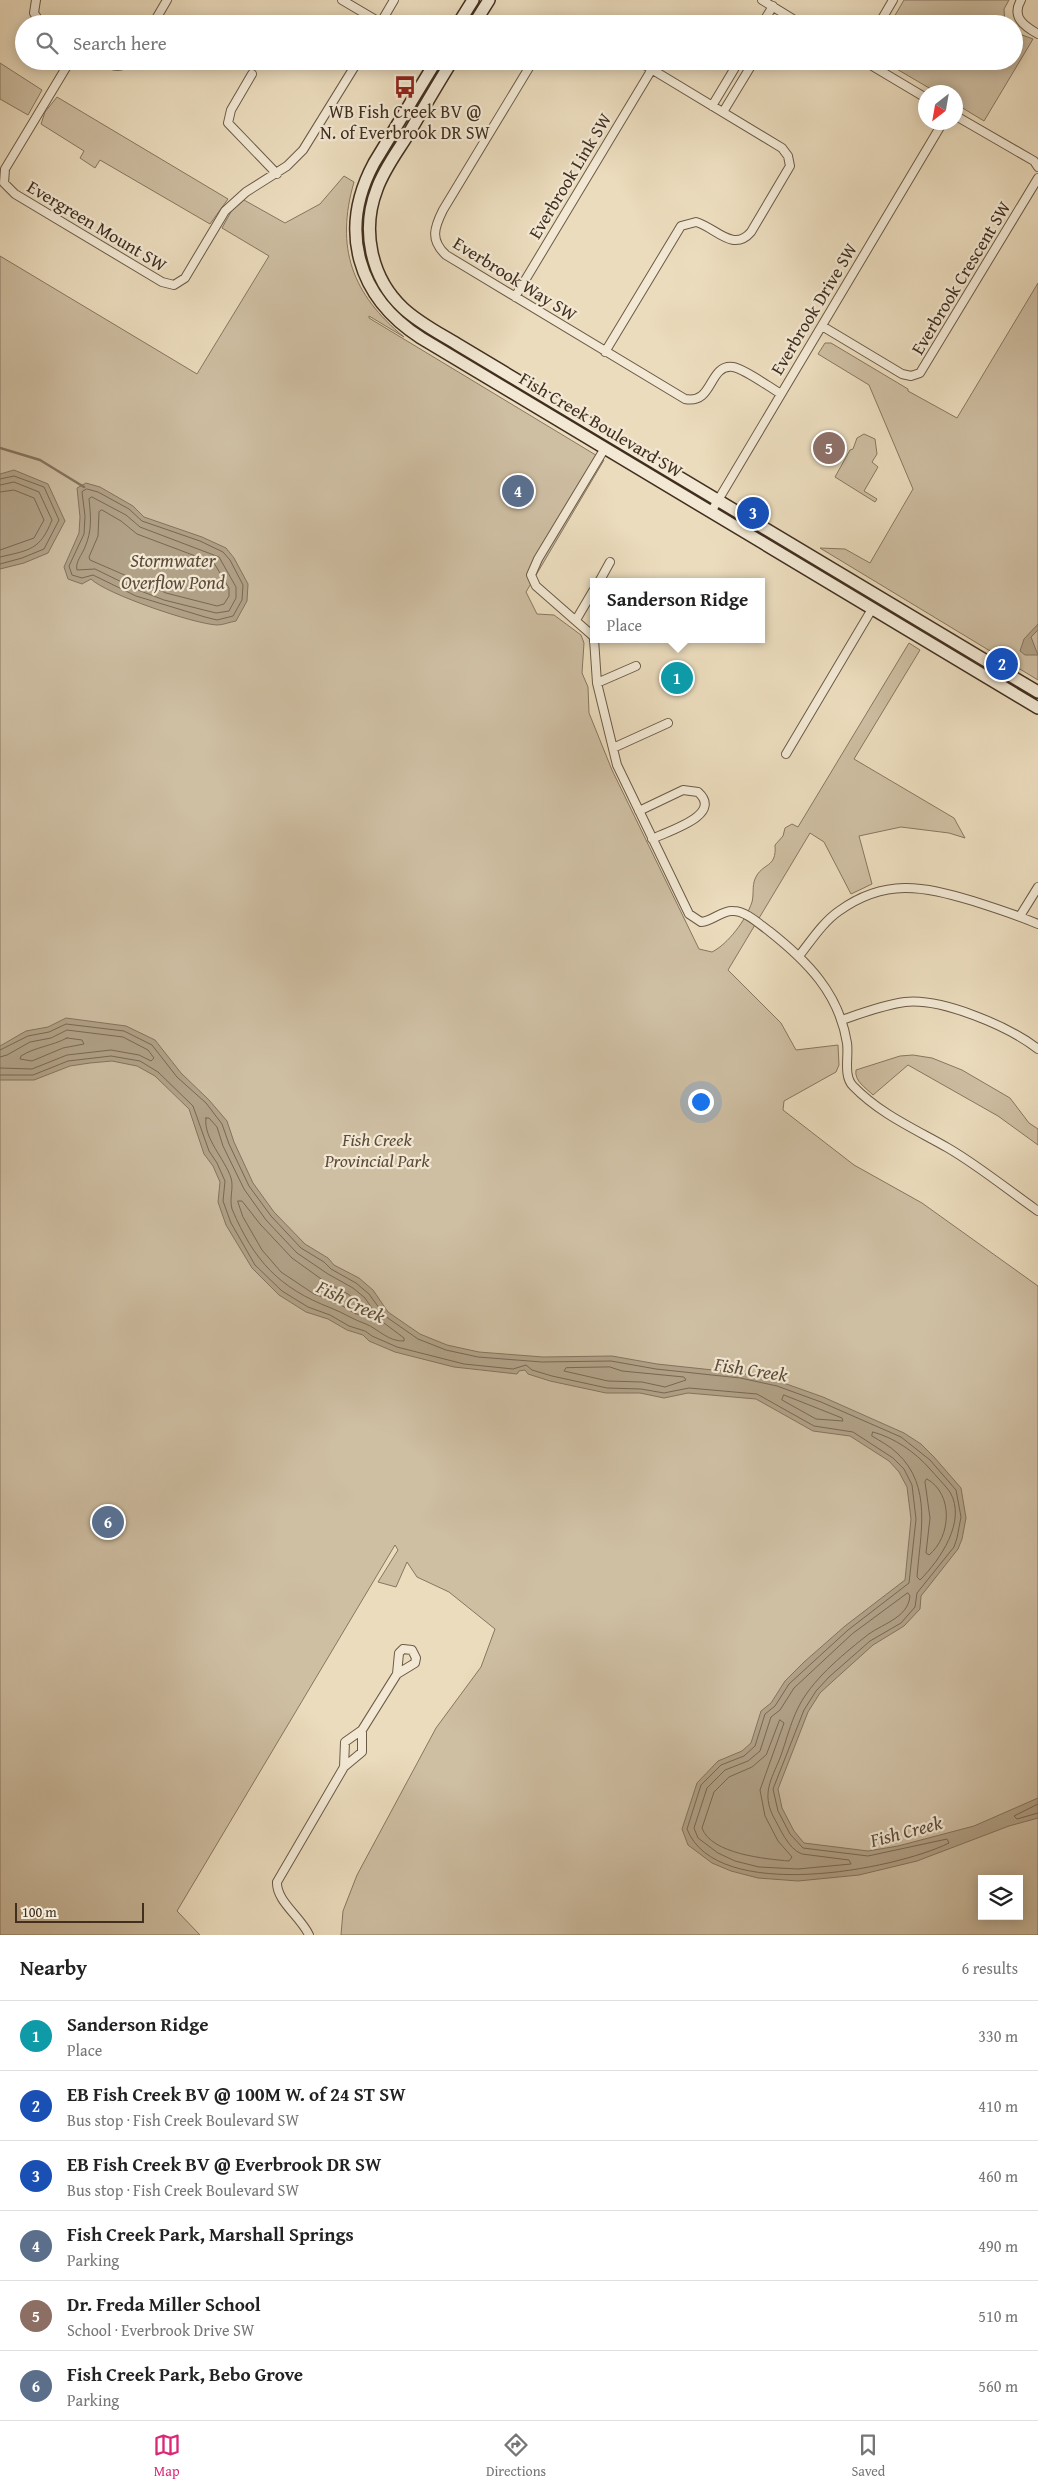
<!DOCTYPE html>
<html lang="en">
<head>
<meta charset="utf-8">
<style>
  body { margin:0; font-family:"Gentium Book Plus",serif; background:#f2f2f2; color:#222 }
  .controls { position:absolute; right:15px; bottom:15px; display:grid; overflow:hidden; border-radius:0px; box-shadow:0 2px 12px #0003 }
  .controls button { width:45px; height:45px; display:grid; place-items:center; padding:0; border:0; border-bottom:1px solid #e0e0e0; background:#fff; color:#222; font:25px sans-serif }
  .compass { position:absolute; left:918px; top:85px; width:45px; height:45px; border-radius:50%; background:#fff; box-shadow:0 2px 12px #0003; rotate:211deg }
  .scale { position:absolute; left:15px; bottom:12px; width:129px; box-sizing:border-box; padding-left:5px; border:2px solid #402e1f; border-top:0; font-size:14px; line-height:18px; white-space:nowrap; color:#402e1f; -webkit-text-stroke:4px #f2e8d4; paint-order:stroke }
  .you { position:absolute; left:700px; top:1101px; width:18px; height:18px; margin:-12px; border:4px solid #fff; border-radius:50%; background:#1a73e8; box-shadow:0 0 0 8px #1a73e833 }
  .badge { display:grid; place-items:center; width:32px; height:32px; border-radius:50%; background:#db2777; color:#fff; font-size:16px; font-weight:700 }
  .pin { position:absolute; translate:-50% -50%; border:2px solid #fff; box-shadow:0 1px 5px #0006 }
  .popup { position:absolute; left:590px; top:578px; width:175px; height:65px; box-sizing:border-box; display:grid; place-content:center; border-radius:0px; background:#fff; filter:drop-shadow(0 1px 4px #0005); font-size:16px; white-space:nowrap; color:#767676 }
  .popup b { font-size:19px; color:#222 }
  .popup::after { content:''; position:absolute; left:50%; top:100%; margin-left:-10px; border:10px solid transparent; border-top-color:#fff }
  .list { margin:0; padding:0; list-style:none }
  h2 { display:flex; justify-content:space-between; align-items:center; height:65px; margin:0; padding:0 20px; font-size:21px }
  h2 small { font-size:16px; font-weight:400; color:#767676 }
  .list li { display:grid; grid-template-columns:32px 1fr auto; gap:15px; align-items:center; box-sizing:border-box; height:70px; padding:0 20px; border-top:1px solid #e0e0e0 }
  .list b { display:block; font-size:19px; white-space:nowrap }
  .list p { margin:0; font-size:16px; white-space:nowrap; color:#767676 }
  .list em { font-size:16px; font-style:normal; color:#767676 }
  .icon { flex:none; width:28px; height:28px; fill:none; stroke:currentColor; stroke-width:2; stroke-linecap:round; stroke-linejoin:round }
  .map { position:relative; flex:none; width:1038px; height:1935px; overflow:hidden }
  .search { position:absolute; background:#fff; box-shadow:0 2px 12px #0003; left:15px; right:15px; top:15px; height:55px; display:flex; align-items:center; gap:12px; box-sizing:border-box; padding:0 18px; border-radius:28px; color:#767676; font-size:19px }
  .sheet { height:485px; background:#fff }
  nav { display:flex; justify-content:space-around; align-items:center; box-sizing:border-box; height:70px; border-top:1px solid #e0e0e0; background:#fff; font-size:14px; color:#767676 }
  nav a { display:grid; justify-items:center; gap:2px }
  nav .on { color:#db2777 }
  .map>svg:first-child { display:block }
  .green { fill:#cebea2; stroke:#877660; fill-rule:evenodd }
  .water { fill:#b1a187; stroke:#84735d }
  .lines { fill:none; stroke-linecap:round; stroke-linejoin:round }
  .shore { stroke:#786853; stroke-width:1 }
  .stream { stroke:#84735d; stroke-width:2.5 }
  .minor-casing { stroke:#6b5a46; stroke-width:10 }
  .secondary-casing { stroke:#402e1f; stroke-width:14 }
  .minor { stroke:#f2e8d4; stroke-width:8 }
  .secondary { stroke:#f2e8d4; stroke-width:11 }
  .labels { text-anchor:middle; stroke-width:4.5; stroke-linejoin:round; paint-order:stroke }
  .poi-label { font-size:18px; fill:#402e1f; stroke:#f2e8d4 }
  .street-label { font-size:18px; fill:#402e1f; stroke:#f2e8d4 }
  .park-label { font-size:18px; font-style:italic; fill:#5c4b39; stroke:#f2e8d4 }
  .water-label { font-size:19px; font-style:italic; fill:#5c4b39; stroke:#f2e8d4 }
</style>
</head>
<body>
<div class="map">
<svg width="1038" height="1935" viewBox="0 0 1038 1935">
  <rect width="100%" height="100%" fill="#ebdcbd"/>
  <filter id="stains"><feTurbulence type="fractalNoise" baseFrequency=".004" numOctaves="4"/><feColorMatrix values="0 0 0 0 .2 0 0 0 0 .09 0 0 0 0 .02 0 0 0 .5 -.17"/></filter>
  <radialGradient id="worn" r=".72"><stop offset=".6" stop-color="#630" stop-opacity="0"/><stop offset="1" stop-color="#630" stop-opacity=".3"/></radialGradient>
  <path class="green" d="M904,0h105l-5,9 1,15h-115z
    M1014,32l19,7 -49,82 -28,-17v-12h-20l-53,-31h131z
    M0,63l42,27 -14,25 -28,-16z
    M57,97l171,102 -18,25 -110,-64 -5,8 -15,-10 4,-7 -43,-27 4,-12z
    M344,176l10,6c-19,66 -2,112 50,155l-35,-21v2l235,142 -78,132 11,22 17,1 27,20 3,8 -2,30 6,14 1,26 23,57 87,179 13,3c16,-8 34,-32 40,-50 2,-8 0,-16 3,-23 7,-17 22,-10 20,-34l8,-9 2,-8 7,-4 6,3 111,-184 11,7 -66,109 100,59 11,20 -16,-5 -48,-6 -42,9 13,48 -21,10 -27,-52 -14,-9 -82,137 53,53 15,27 42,-5 1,20 -3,7 -52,29 -1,9 71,55 68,38 116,83v649h-697l2,-24 14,-36 79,-147 45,-61 14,-38 -46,-37 -32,-15 -10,-15 -11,25 -18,-5 20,-32 -3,-5 -218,366 23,24h-200v-1679l197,118 72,-118 -47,-28 10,-18 12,-10 41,23 35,-19zM982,1879h37v37h-37z
    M1038,283v397l-218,-132 25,1 25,14 43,-74 -44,-104 -51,-31 7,-11h6l77,46v2l49,27z
    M864,434l11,5 2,15 -5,8 6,5 -14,24 13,8 -2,3 -40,-25 15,-27 3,-1 4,-11z
    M913,1055l19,3 30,12 48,28 19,25 9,6v16l-40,-29 -90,-51 -35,30c-7,-7 -19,-14 -17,-25l44,-14z"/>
  <path class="water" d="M14,470l34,14 17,37 -17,32 -24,10 -24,6v-95z
    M86,483l14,4 33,19 11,11 58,20 24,11 8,10 14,26 -1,17 -11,20c-6,1 -13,4 -19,4 -23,-1 -111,-31 -126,-46l-9,5 -14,-5 -4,-12 15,-34 1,-16 -3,-29z
    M1038,624v6l-7,7 7,18h-13l-5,-4 4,-12z
    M66,1018l60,8 29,14 26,33 28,27 18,21 7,21 19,41 21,29 31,32 23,14 6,7 25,13 14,12 15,22 32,22 27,11 32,7 64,5 69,-1 45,8 84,9 37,8 45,16 81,36 17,11 13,13 27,31 5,30 -4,21 -4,10 -37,47 -1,13 -16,17 -31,19 -40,36 -13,12 -12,19 -30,77 4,19 12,23 10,12 64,8 30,-5 76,-20 64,-28v20l-29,8 -92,35 -58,14 -61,6 -40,-3 -27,-7 -19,-8 -24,-18 -6,-16 15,-46 21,-22 24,-10 9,-8 10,-32 10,-8 14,-22 19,-19 41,-36 60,-46 6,-61 -4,-32 -8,-15 -10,-11 -39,-25 -37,-5 -57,-32 -68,-6 -24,5 -24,-5h-34l-56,-12 -22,-7 -3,-4 -6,1 -2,3 -63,-7 -59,-15 -26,-11 -6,-6 -16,-5 -19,-11 -22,-7 -27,-17 -27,-27 -26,-43 -8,-23 2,-20 -7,-16 -9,-12 -15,-45 -34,-33 -18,-10 -25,-5 -22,2 -20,3 -36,14h-34v-34l26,-15 22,-4z"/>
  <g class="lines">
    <path class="shore" d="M0,479l14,-3 30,11 15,33 -15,29 -22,9 -22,6
      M0,485l14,-3 25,10 13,28c-12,30 -22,30 -52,37
      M87,489l11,3 31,17 13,12 58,20 23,11 7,8 13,25 -1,15 -9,16 -16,4 -12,-3 -69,-21 -43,-21 -11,3 -10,-3 -3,-9 15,-32 1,-18 -3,-24z
      M0,492l14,-2 20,8 10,22 -10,18 -34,12
      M92,497l34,18 14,12 79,30 17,30v11l-7,13 -13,2 -52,-13 -26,-10 -43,-21 -18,1c-2,-8 5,-15 8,-23 7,-16 6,-30 4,-48z
      M102,510l19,11 16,13 77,29 15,25v8l-5,8 -7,2 -51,-13 -76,-33 -1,-3 9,-21 1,-24z
      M67,1038l15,2 2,4 -21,4 -31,13 -12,-2 1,-3c14,-9 31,-10 46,-18z
      M0,1050l28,-14 21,-4 17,-8 58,7 28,14 25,32 29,26 16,21 7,20 20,42 22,30 30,32 23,14 7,7 25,14 13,11 16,22 33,23 28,11 32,7 64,5 69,-1 45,8 84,9 37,8 44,16 80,35 29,23 26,30 5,27 -4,21 -3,9 -37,46 -2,14 -14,16 -31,18 -41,36 -13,14 -12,19 -31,79 5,22 12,23 13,14 65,8 79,-17 2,4c-55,27 -233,61 -262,-14l14,-44 20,-20 23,-9 11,-10 10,-32 10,-8 14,-22 59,-54 61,-47 7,-64 -4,-34 -8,-16 -11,-11 -40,-26 -39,-6 -57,-32 -68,-6 -25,5 -23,-4 -34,-1 -55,-12 -20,-6 -6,-5 -13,4 -49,-5 -67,-17 -25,-11 -7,-5 -16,-5 -19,-11 -22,-8 -26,-16 -27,-26 -24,-42 -8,-22 2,-20 -8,-18 -8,-12 -16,-45 -35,-34 -18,-11 -29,-5 -43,5 -35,14h-33
      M0,1057l7,-2 23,-13 21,-4 16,-8 56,7 25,13 6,8 -3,3 -12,-6 -28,-5 -44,5 -35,14 -32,-1
      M206,1118h3l8,9 6,19 21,43 22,31 31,33 31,21 25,14 12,10 15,22 24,18v3c-15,1 -26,-12 -38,-17 -12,-4 -22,-11 -35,-16 -52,-20 -77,-47 -99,-99 -3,-11 2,-21 -1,-31 -6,-19 -28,-40 -25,-60z
      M238,1201h4l18,23 32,34 32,23 24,13 11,9 6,12 -9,-1 -20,-12 -22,-8 -33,-22 -19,-22 -19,-33z
      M610,1367l12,4 62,6 2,3 -21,7 -23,-5 -34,-1 -44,-10 2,-3z
      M784,1395l58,23 1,3 -27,-2 -34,-19z
      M873,1432c22,6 42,20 57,37 6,7 14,15 20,23 17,29 -10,68 -30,88l-3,-3c3,-42 16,-91 -20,-124 -7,-7 -17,-12 -25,-17z
      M927,1479c27,15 24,58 2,76l-3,-2 4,-35 -5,-36z
      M908,1593l2,3c-2,23 -30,28 -45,41 -24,19 -54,44 -67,71 -8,16 -12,34 -18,50 -9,22 -18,35 -7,58 7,12 15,33 29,38l47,6 2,4 -53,5 -39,-2 -24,-6 -17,-8 -20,-15 -4,-10 13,-40 18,-18 23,-9 12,-10 11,-34 9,-7 14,-22 58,-54z
      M780,1720l4,3 -24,67 5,26 13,25 14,16 -3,4c-23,-2 -78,-7 -87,-33l12,-36 15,-15 23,-10 14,-12z
      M1038,1804l-24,12 3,3 21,-6"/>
    <path class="stream" d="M0,448l40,12 44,27"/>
    <defs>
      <path id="minor" d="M36,0l-2,13 7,11
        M342,0l39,23
        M762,0l39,24
        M1021,0c-10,17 3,26 17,34
        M153,24l14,-24
        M380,24l14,-24
        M557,24l12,-3 7,3
        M762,24l11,-18
        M777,24l6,-11
        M879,24l14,-24
        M70,61l-65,108 -1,14 11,11 147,88 12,3 11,-7 40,-67 21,-19 41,-26 16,-16 55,-89
        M104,61c9,6 17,7 25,0
        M533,61l-90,149c-9,18 -13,30 3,45l239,144c29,6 23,-35 48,-32 12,2 36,20 48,27
        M864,61l62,37
        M252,74l-21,36 -3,13 49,51
        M712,106l27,-45
        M723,112l31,-51
        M956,116l78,45 4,6
        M515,297l137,-228
        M822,326l80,48 9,2 9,-3 118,-195
        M605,352l76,-126 15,-4c19,5 37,31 55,10l39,-66 -2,-10 -6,-8 -144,-87
        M711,512l232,-390
        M599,582l11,-20
        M576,620l17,-29
        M593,636l-57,-50 -5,-11 7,-16 67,-111
        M594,639l3,44 20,82 72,149 12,8c12,-1 21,-12 32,-11 13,0 26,13 36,20 38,30 70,62 78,112 2,13 -4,33 6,43 27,28 62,43 95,62 31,18 60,42 90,63
        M597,683l39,-17
        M613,748l55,-25
        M786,754l86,-145
        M639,811l44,-21 15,2c26,23 -30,39 -46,47
        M1020,916l18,-29
        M799,956c12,-15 24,-34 40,-45 46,-33 84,-25 134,-10 22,7 44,14 65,23
        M842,1020c20,-7 41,-15 63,-18 37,-4 103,24 133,47
        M344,1767l1,-25 17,-12 35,-56 18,-11 1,-5 -4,-8 -9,-1 -4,4 -2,21
        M309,1935c-8,-18 -33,-34 -32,-53l67,-115 18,-15v-22"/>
      <path id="secondary" d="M458,24l15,-24
        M474,24l15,-24
        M436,61l-62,102c-36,67 -17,134 47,175l617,370
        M452,61c-15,24 -29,48 -43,72 -11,18 -25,36 -32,56 -16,41 -6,89 26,119 16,15 36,25 54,36l581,348"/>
    </defs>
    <use href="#minor" class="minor-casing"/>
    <use href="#secondary" class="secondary-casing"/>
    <use href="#minor" class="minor"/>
    <use href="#secondary" class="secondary"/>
  </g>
  <defs>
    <symbol id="bus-bare" viewBox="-9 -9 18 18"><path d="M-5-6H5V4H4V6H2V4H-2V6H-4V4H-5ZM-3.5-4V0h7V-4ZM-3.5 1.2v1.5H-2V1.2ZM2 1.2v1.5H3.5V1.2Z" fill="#8f2418" stroke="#f2e8d4" stroke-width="2.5" paint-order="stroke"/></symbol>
  </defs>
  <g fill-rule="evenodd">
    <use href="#bus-bare" x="389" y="71" width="32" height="32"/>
  </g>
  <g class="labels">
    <g class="poi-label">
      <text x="405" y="118">WB Fish Creek BV @<tspan x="405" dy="21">N. of Everbrook DR SW</tspan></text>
    </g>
    <g class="street-label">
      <text transform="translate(570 176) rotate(-59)" y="6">Everbrook Link SW</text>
      <text transform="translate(97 226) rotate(31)" y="6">Evergreen Mount SW</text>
      <text transform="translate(961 278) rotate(-59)" y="6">Everbrook Crescent SW</text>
      <text transform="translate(515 279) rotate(32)" y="6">Everbrook Way SW</text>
      <text transform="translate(814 309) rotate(-59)" y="6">Everbrook Drive SW</text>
      <text transform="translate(601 425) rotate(31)" y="6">Fish Creek Boulevard SW</text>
    </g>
    <g class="park-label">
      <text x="377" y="1146">Fish Creek<tspan x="377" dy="21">Provincial Park</tspan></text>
    </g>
    <g class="water-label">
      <text x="173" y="567">Stormwater<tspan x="173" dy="22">Overflow Pond</tspan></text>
      <text transform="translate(351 1301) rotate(26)" y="7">Fish Creek</text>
      <text transform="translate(751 1369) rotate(9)" y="7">Fish Creek</text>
      <text transform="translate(906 1831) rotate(-15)" y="7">Fish Creek</text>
    </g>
  </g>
  <rect width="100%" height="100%" filter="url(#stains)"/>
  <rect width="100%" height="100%" fill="url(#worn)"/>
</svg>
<div class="controls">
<button><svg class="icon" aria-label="layers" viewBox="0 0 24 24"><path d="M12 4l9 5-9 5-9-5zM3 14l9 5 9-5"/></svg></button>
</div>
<svg class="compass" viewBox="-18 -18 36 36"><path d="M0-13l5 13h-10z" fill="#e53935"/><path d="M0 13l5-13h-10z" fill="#767676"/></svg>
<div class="scale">100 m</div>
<div class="you"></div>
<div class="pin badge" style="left:677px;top:678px;background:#0f9aa8">1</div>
<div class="popup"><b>Sanderson Ridge</b>Place</div>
<div class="pin badge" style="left:1002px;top:664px;background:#1a4fb4">2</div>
<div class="pin badge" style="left:753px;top:513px;background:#1a4fb4">3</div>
<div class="pin badge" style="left:518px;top:491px;background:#5c6f8a">4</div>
<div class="pin badge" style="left:829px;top:448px;background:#8d6e63">5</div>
<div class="pin badge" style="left:108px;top:1522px;background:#5c6f8a">6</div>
<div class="search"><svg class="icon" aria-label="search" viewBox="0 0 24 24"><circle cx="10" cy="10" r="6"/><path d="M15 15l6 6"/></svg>Search here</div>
</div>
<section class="sheet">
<h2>Nearby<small>6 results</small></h2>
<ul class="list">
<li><span class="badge" style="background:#0f9aa8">1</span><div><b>Sanderson Ridge</b><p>Place</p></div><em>330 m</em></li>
<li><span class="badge" style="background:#1a4fb4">2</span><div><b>EB Fish Creek BV @ 100M W. of 24 ST SW</b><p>Bus stop · Fish Creek Boulevard SW</p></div><em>410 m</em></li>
<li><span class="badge" style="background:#1a4fb4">3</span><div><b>EB Fish Creek BV @ Everbrook DR SW</b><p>Bus stop · Fish Creek Boulevard SW</p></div><em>460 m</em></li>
<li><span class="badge" style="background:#5c6f8a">4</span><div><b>Fish Creek Park, Marshall Springs</b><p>Parking</p></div><em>490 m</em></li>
<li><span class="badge" style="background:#8d6e63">5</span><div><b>Dr. Freda Miller School</b><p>School · Everbrook Drive SW</p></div><em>510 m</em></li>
<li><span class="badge" style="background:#5c6f8a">6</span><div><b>Fish Creek Park, Bebo Grove</b><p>Parking</p></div><em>560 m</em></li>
</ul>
</section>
<nav>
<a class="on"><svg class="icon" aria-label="map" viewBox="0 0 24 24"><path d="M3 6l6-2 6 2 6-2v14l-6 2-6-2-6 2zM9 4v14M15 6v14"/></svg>Map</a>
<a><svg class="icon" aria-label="directions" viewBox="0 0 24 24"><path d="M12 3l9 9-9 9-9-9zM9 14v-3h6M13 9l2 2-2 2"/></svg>Directions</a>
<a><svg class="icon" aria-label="saved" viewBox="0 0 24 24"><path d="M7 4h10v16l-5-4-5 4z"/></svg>Saved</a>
</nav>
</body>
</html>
